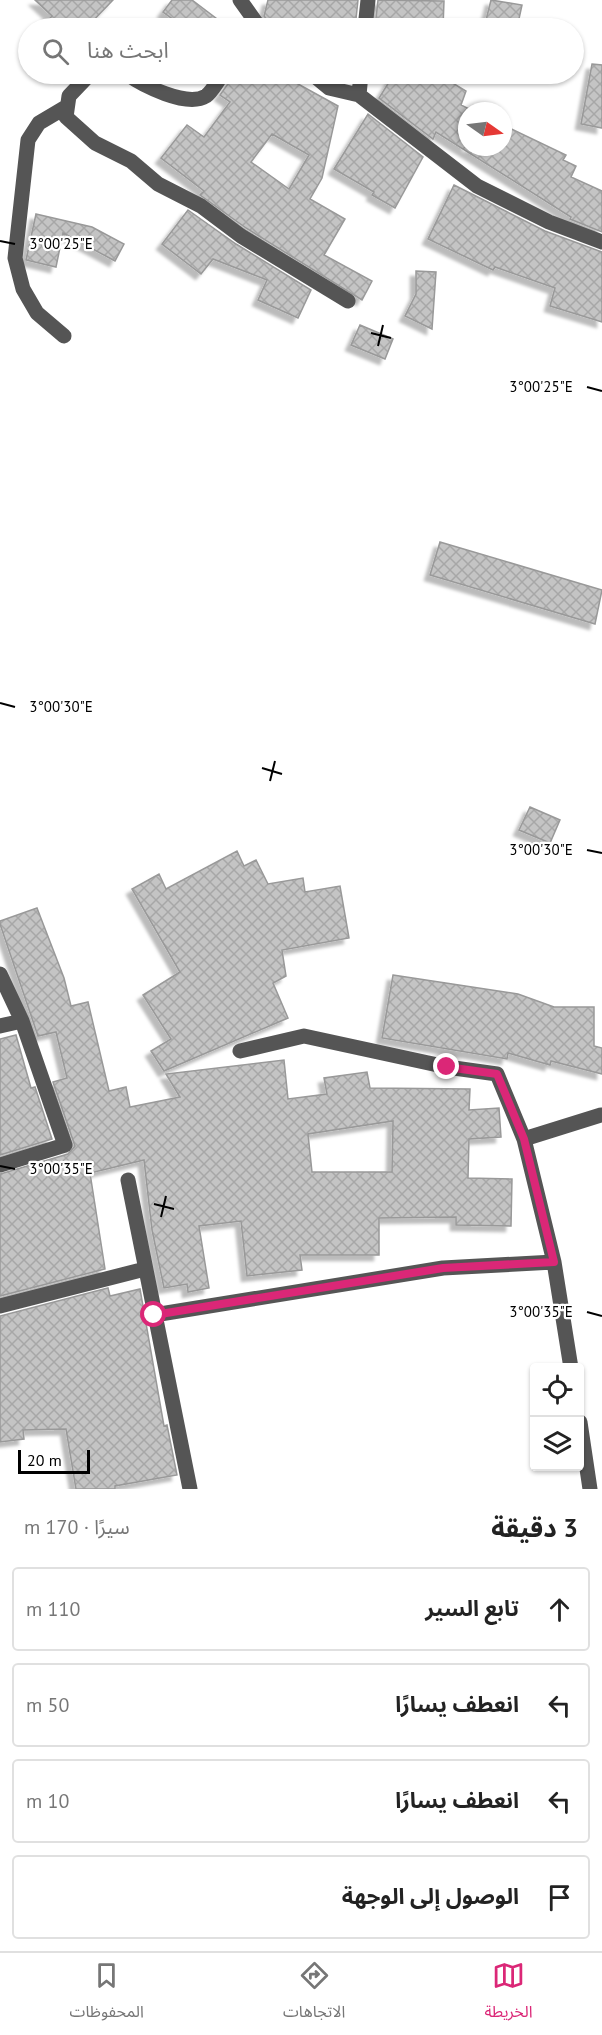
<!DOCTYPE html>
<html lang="ar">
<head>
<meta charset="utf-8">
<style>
  body { margin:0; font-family:"PT Sans","Noto Sans Arabic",sans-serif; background:#f2f2f2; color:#222; direction:rtl }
  .controls { position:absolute; right:18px; bottom:18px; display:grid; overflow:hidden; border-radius:6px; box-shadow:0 2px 4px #0004 }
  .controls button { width:54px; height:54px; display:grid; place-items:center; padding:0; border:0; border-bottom:2px solid #e0e0e0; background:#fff; color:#222; font:30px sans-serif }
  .compass { position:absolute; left:458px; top:102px; width:54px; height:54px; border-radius:50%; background:#fff; box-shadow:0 2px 4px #0004; rotate:104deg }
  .scale { position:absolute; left:18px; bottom:15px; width:72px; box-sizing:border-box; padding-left:6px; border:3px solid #000; border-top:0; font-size:16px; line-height:21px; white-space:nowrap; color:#000; -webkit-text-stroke:4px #fff; paint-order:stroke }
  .stop { position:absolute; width:18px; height:18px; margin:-14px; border:4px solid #db2777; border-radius:50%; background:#fff }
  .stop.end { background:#db2777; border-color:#fff; box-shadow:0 2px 6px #0008 }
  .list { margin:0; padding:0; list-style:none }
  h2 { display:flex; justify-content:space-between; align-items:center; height:78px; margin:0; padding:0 24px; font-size:26px }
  h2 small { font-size:20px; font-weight:400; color:#767676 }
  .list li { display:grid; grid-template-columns:39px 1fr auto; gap:18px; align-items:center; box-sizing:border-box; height:84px; margin:0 12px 12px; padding:0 12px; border:2px solid #e0e0e0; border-radius:6px }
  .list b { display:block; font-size:22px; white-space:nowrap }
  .list em { font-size:20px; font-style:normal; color:#767676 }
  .icon { flex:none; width:33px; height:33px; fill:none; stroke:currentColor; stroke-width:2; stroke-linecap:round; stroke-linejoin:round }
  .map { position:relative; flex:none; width:602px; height:1489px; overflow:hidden; direction:ltr }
  .search { position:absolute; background:#fff; box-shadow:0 2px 4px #0004; left:18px; right:18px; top:18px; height:66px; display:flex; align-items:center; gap:15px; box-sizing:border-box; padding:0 21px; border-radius:33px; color:#767676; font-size:22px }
  .sheet { height:462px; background:#fff }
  nav { display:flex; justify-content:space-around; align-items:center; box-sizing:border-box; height:84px; border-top:2px solid #e0e0e0; background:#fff; font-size:16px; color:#767676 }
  nav a { display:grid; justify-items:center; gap:3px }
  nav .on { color:#db2777 }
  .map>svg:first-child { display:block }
  .building { fill:url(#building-cross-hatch); stroke:#999; stroke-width:1.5; fill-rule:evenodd; filter:url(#shadow) }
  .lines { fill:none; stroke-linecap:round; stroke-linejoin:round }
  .minor { stroke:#555; stroke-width:15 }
  .route { stroke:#db2777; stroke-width:8 }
  .ticks { fill:none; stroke:#000; stroke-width:2 }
  .ticks-label { font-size:15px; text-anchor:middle; fill:#000; stroke:#fff; stroke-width:4.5; stroke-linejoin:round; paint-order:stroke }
</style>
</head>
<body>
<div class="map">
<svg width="602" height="1489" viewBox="0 0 602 1489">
  <defs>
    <pattern id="building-cross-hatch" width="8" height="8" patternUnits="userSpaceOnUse" patternTransform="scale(1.5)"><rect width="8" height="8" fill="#c4c4c4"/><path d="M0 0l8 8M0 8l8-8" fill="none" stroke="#a7a7a7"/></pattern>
    <filter id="shadow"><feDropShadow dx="-5.5" dy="5.5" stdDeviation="1.5" flood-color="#0004"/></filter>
  </defs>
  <rect width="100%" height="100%" fill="#fff"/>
  <path class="building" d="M35,0h78l-27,28h-46l12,-12z
    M172,0h20l37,28h-44l-22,-16z
    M268,0h90l-3,28h-62l-26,-8 -3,-4z
    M378,0l66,1 -1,27h-68z
    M491,0l31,5 -5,23h-33z
    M592,64l10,1v63l-21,-4z
    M235,74h45l58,32 -16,72 -12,21 35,20 -21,36 48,26 -10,19 -116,-72 -46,-33 4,-4 -43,-33 26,-33 17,12 26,-35 -10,-7zM272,134l37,21 -20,34 -38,-27z
    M394,74h44l28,17 -5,14 12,6h-6v36h36v-22l63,30 -3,5 13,6 -5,11 31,14v41l-32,-13 1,-2 -135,-85 -3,7 -54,-41z
    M368,114l55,43 -28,51 -23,-13 2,-3 -40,-23z
    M454,185l91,46 57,21v70l-52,-16 5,-18 -60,-21 -2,3 -65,-31z
    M188,210l48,34 75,46 -13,28 -40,-18 9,-20 -54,-21 -12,15 -39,-30z
    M36,214l56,13 32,17 -9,17 -52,-28 -7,34 -30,-7z
    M416,271l20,1 -4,57 -27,-13 11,-22z
    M360,325l33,14 -8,20 -34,-14z
    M440,542l162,48 -7,34 -165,-49z
    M530,807l30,13 -10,23 -31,-13z
    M237,851l7,15 12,-6 12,24 35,-6 2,14 35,-6 9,52 -67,12 4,26 -13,7 15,35 -124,53 -13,-20 20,-12 -28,-44 37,-23 -48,-83 27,-15 7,15z
    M37,908l27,70 7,28 17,-4 21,89 17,-4 4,20 50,-10 -14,-23 118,-14 4,39 39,-5 -3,-16 43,-6 3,16 100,1 -1,21 30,-2 2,29 -32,2 -1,39 44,1 -1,47 -55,-1v-8l-77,1v37h-79l2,15 -55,6 -6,-55 -42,5 10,62 -21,4 -1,-8 -23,4 -12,-58 -8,-70 -54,13 15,96 -105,27v-122l68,-20 7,-8 -22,-64 14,-4 -11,-46 -18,4 -38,-112v-3zM393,1121l-1,51h-80l-4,-38z
    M393,975l125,19 36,13h40v39l8,2v26l-51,-13 -1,4 -42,-12 -1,6 -125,-21z
    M16,1035l15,53 4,-1 17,52 -52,16v-116z
    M108,1288l2,8 30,-7 24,137 3,-1 10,50 -62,11v3h-39l-10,-60 -43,1 1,9 -24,3v-126z"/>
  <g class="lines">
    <path class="minor" d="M240,0l20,28
      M365,28l3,-28
      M90,74l-21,22 -3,21 29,26 36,18 27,23 43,22 40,30 107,65
      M127,74c15,11 60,34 79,22 6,-4 12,-16 17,-22
      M312,74l17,14 30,7 118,91 72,36 53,20
      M359,95l2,-21
      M64,336l-27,-23 -14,-24 -8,-31 13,-118 11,-17 27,-16
      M0,974l22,47 43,124 -65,20
      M0,1026l22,-5
      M240,1051l64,-15 143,31 50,7 27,65 30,123 17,106
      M524,1139l77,-24
      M128,1180l62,309
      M0,1306l145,-37
      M154,1315l289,-47 111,-6
      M580,1422l10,67"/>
  </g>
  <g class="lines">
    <path class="route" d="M154,1315l289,-47 111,-6 -30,-123 -27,-65 -50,-7"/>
  </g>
  <path class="ticks" d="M0,241l15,3M371,333l20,5M378,346l5,-21M587,387l15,4M0,703l15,4M262,768l20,6M270,781l5,-20M587,850l15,3M0,1166l15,3M154,1204l20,5M161,1217l5,-21M587,1312l15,4"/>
  <g class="ticks-label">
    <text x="61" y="249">3°00'25"E</text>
    <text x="541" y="392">3°00'25"E</text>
    <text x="61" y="712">3°00'30"E</text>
    <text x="541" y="855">3°00'30"E</text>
    <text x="61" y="1174">3°00'35"E</text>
    <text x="541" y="1317">3°00'35"E</text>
  </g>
</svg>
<div class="controls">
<button><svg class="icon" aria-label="locate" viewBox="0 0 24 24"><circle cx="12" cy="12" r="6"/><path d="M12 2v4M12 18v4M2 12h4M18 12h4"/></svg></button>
<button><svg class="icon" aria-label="layers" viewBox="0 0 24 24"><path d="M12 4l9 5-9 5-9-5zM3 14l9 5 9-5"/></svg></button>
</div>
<svg class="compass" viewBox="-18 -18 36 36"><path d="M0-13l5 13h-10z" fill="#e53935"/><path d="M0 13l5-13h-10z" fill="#767676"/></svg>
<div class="scale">20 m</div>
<div class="stop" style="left:154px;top:1315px"></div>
<div class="stop end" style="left:447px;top:1067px"></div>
<div class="search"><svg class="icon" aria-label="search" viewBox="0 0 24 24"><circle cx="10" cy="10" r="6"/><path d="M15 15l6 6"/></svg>ابحث هنا</div>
</div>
<section class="sheet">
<h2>3 دقيقة<small>سيرًا · 170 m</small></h2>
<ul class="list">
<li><svg class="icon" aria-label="ahead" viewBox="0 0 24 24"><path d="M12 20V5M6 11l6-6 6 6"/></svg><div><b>تابع السير</b></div><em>110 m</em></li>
<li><svg class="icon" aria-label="left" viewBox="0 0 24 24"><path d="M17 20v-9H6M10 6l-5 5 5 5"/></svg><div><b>انعطف يسارًا</b></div><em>50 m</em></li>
<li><svg class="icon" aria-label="left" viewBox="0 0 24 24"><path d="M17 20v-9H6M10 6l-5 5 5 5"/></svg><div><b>انعطف يسارًا</b></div><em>10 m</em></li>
<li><svg class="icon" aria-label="arrive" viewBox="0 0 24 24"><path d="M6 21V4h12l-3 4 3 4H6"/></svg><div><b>الوصول إلى الوجهة</b></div></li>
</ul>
</section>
<nav>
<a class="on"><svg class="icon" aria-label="map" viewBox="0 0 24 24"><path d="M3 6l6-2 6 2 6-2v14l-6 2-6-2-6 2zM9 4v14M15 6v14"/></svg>الخريطة</a>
<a><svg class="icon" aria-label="directions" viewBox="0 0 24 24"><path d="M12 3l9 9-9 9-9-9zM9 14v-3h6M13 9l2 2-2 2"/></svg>الاتجاهات</a>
<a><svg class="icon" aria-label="saved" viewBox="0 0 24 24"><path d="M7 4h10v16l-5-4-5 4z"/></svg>المحفوظات</a>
</nav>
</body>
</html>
